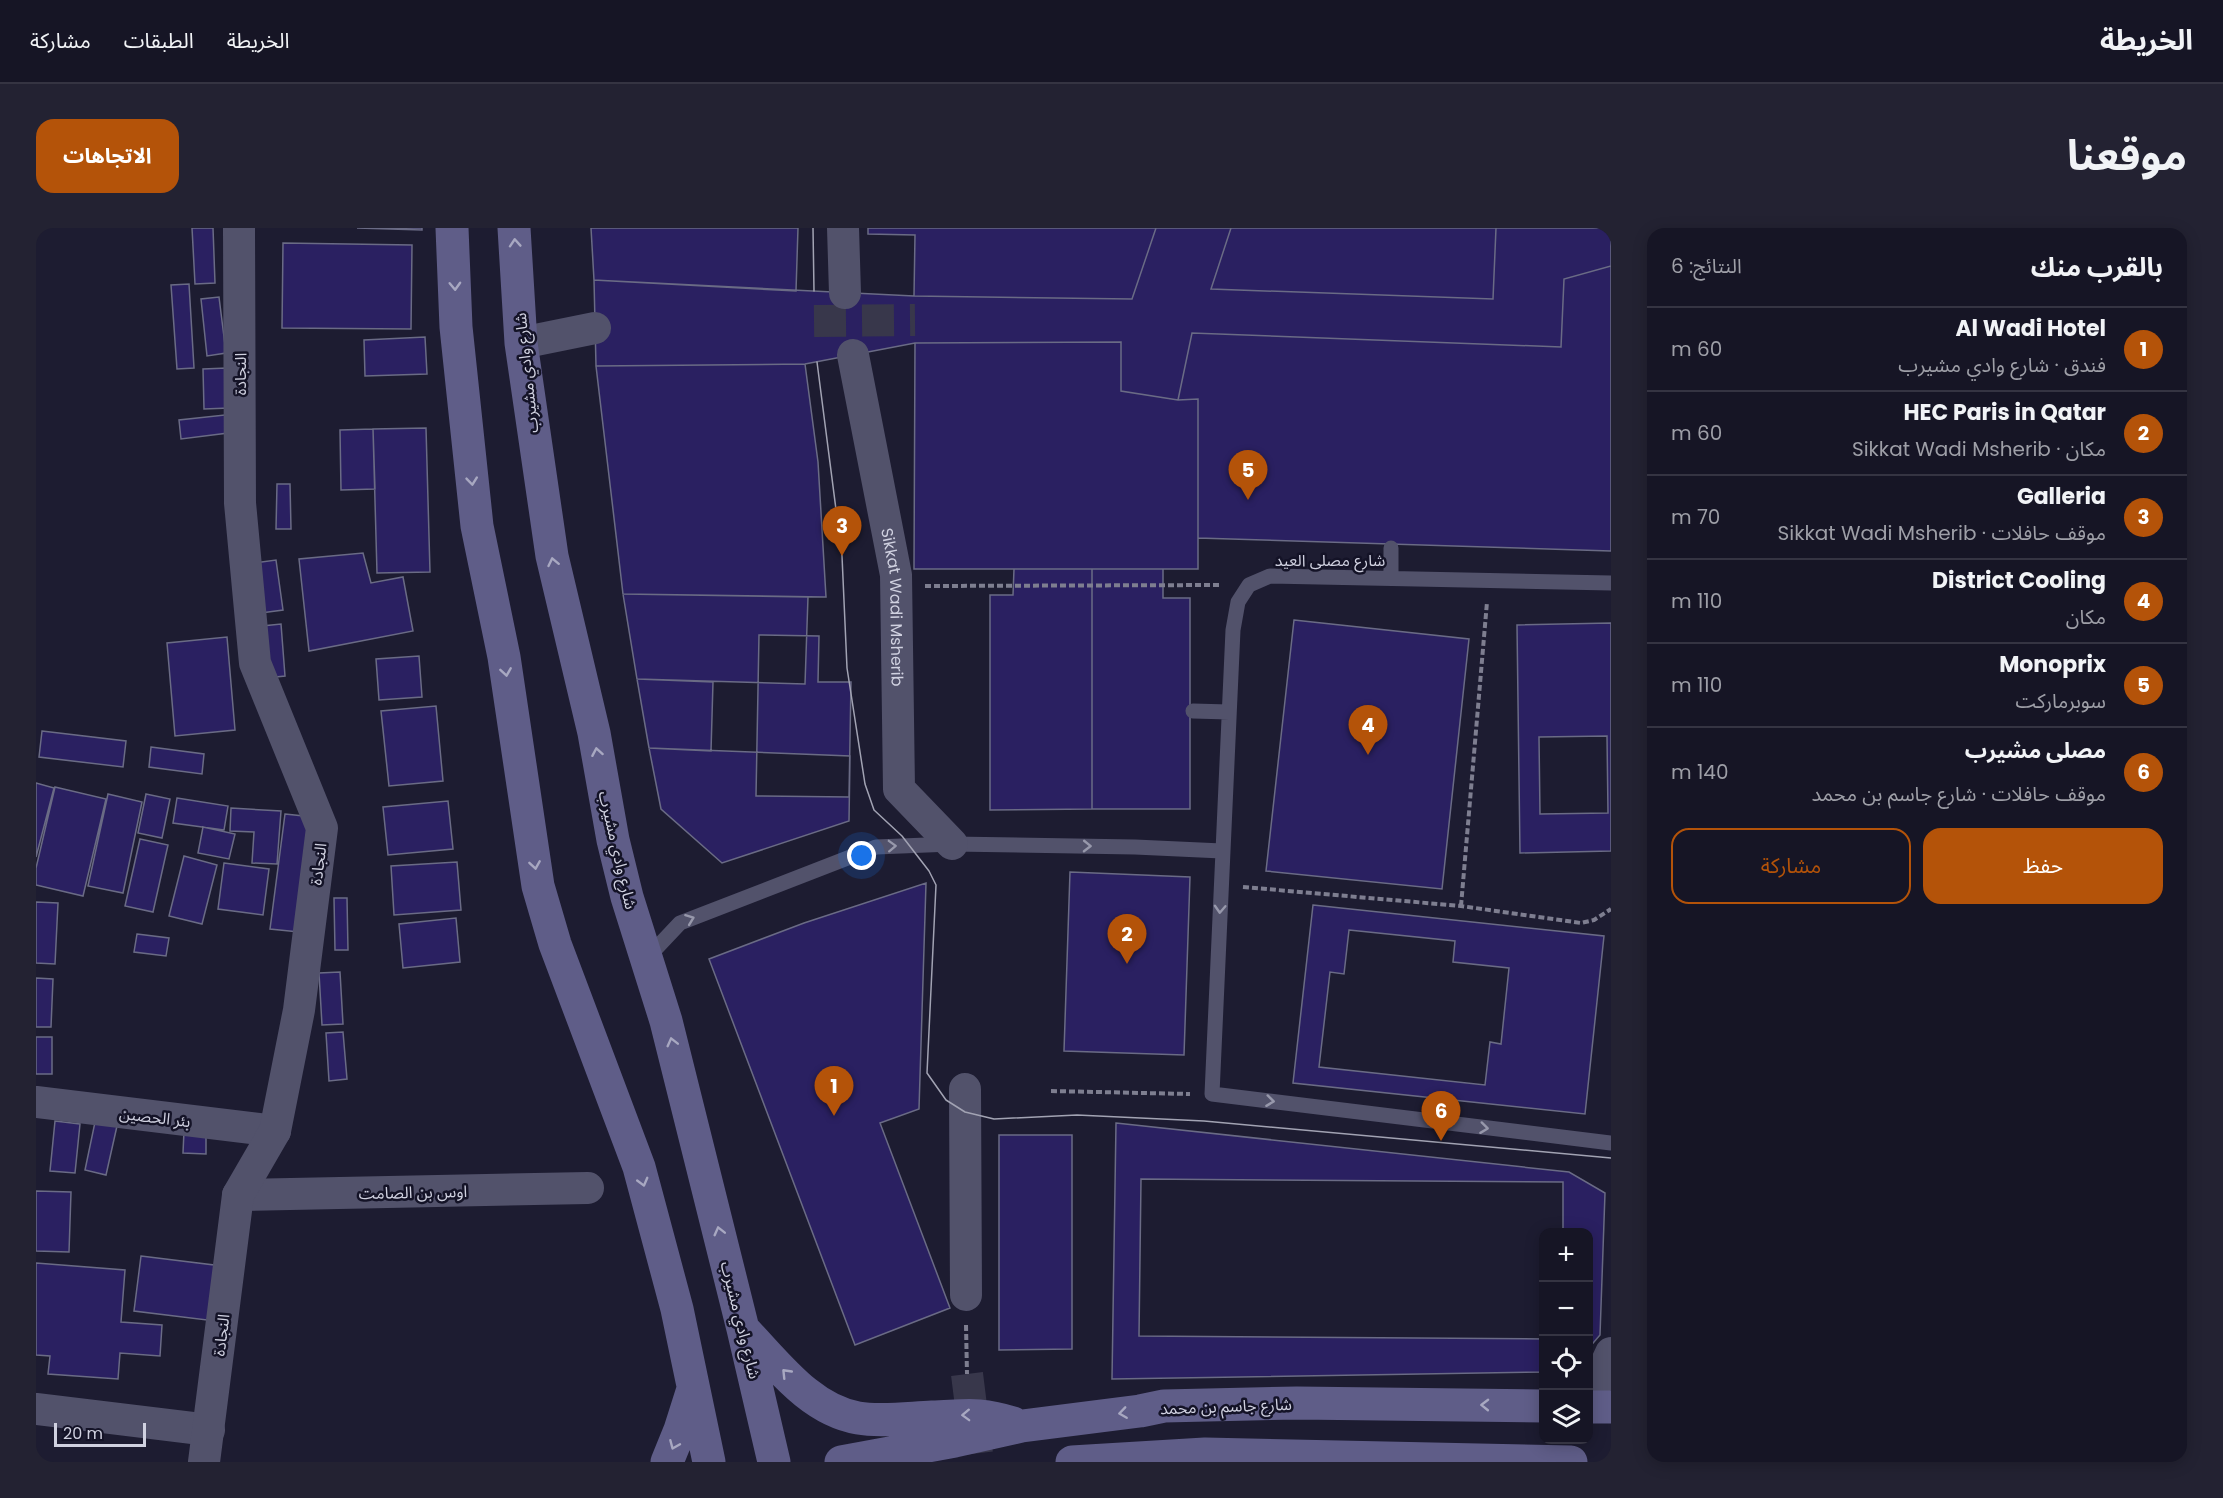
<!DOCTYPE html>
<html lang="ar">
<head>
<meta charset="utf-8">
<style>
  body { margin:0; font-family:Poppins,"Noto Sans Arabic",sans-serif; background:#232232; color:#f1f3f6; direction:rtl }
  .controls { position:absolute; right:18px; bottom:18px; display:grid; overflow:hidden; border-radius:12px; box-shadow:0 3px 15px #0003 }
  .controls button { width:54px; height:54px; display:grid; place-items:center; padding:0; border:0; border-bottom:2px solid #353442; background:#161525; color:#f1f3f6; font:30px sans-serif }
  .scale { position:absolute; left:18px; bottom:15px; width:92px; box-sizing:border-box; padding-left:6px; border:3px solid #d0d1e0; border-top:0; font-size:16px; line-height:21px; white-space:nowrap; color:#d0d1e0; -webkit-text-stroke:4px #141327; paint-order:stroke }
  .you { position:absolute; left:826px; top:628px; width:21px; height:21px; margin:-15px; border:4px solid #fff; border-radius:50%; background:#1a73e8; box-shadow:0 0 0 9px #1a73e833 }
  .badge { display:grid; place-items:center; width:39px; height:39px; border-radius:50%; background:#b45309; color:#fff; font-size:20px; font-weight:700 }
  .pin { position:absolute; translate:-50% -50px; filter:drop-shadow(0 2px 3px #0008) }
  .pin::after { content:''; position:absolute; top:32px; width:21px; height:18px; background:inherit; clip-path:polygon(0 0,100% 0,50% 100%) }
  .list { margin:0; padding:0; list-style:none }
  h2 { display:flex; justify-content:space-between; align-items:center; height:78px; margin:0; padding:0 24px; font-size:26px }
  h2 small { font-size:20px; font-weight:400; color:#9e9fa7 }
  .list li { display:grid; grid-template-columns:39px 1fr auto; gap:18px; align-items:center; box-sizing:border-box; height:84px; padding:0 24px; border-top:2px solid #353442 }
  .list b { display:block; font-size:22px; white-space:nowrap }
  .list p { margin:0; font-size:20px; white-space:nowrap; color:#9e9fa7 }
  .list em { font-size:20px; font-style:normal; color:#9e9fa7 }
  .actions { display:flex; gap:12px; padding:18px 24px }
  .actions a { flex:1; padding:14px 0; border:2px solid #b45309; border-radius:18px; text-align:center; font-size:21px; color:#b45309 }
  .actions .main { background:#b45309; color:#fff }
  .icon { flex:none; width:33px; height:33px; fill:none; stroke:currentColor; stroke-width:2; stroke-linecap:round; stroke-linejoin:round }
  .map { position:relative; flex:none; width:1575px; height:1234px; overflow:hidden; direction:ltr; border-radius:18px }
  header { display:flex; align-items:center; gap:36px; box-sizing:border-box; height:84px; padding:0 30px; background:#161525; border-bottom:2px solid #353442 }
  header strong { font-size:28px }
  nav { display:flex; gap:33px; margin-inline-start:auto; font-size:21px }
  .intro { display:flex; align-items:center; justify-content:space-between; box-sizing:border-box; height:144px; padding:0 36px }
  h1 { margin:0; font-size:42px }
  .button { padding:15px 27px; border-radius:18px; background:#b45309; color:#fff; font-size:21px; font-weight:700 }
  main { display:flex; gap:36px; padding:0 36px }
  aside { flex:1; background:#161525; border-radius:18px; box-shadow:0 3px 15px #0003 }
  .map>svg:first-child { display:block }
  .building { fill:#2a2061; stroke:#6a6b85; stroke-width:1.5; fill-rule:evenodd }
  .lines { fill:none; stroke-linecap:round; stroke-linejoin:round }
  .street-tunnel { stroke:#38374b; stroke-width:32; stroke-dasharray:32 16; stroke-linecap:butt }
  .path { stroke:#7e7e90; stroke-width:4; stroke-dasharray:6 3; stroke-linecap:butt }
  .lane { stroke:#52526b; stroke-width:15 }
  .street { stroke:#52526b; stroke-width:32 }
  .secondary { stroke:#5f5d88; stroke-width:33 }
  .tram { stroke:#a2a3b3; stroke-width:1.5 }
  .oneway { stroke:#a8a8c1 }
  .oneway2 { stroke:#9798ab }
  .labels { text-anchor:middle; stroke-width:5; stroke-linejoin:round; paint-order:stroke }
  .street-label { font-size:16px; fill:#d0d1e0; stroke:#141327 }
</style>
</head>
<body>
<header>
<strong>الخريطة</strong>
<nav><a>الخريطة</a><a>الطبقات</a><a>مشاركة</a></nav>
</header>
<div class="intro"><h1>موقعنا</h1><a class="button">الاتجاهات</a></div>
<main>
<aside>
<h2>بالقرب منك<small>النتائج: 6</small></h2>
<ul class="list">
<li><span class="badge">1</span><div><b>Al Wadi Hotel</b><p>فندق · شارع وادي مشيرب</p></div><em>60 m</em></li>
<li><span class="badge">2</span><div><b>HEC Paris in Qatar</b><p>مكان · Sikkat Wadi Msherib</p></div><em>60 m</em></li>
<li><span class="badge">3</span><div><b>Galleria</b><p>موقف حافلات · Sikkat Wadi Msherib</p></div><em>70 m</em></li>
<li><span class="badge">4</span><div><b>District Cooling</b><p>مكان</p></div><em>110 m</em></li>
<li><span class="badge">5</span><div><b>Monoprix</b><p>سوبرماركت</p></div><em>110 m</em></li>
<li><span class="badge">6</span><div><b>مصلى مشيرب</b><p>موقف حافلات · شارع جاسم بن محمد</p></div><em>140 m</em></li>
</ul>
<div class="actions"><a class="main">حفظ</a><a>مشاركة</a></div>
</aside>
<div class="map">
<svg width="1575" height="1234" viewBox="0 0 1575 1234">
  <rect width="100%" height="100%" fill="#1d1c31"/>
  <path class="building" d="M156,0h21l2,55 -20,1z
    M321,0h65v2z
    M555,0h207l-2,63 -202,-11z
    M832,0h288l-24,71 -218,-3 1,-61 -47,-1z
    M1120,0h75l-20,61 282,10 3,-71h115v38l-47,13 -3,68 -369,-14 -14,67 -57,-9v-49l-206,1 -110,21 -209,2 -2,-86 320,16 218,3z
    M1195,0h265l-3,71 -282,-10z
    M247,15l129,2 -1,84 -129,-1z
    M1575,38v285l-413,-13v-139l-20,1 14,-67 369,14 3,-68z
    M153,56l5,84 -17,1 -6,-84z
    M183,69l7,56 -19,3 -6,-57z
    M389,109l2,37 -62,2 -1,-36z
    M1085,114v49l57,9 20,-1v170h-284l1,-226z
    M769,136l13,98 8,135 -203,-3 -27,-228z
    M191,140l2,40 -25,1 -1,-40z
    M198,186l2,18 -55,7 -2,-19z
    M390,200l4,144 -53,1 -4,-144z
    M337,201l2,60 -34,1 -1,-60z
    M241,256h13l1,45h-15z
    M327,325l8,30 32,-6 10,54 -104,20 -10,-92z
    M240,332l7,50 -22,3 -7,-50z
    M978,341h78v240l-102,1v-215h23z
    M1056,341h71v29h27v211h-98z
    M587,366l185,3 -3,87 -168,-5z
    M1258,392l175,19 -27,250 -176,-18z
    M1575,395v228l-91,2 -3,-228zM1571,508l1,77 -68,1 -1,-77z
    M245,396l4,52 -19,2 -4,-52z
    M723,407l60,1 -1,46h33l-2,115 -93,-1z
    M191,409l8,93 -60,6 -8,-93z
    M383,428l3,41 -43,3 -3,-41z
    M601,451l76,3 -2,69 -62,-3z
    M400,478l7,75 -54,5 -8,-75z
    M6,503l84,10 -3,26 -84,-10z
    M115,519l53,7 -2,20 -53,-7z
    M613,520l201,8 -1,65 -127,42 -61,-54z
    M0,555l18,5 -18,69z
    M19,559l51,12 -23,97 -47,-11v-17z
    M72,566l34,8 -19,91 -35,-7z
    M110,566l24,5 -8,39 -24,-5z
    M141,570l51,8 -4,24 -51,-7z
    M412,573l5,48 -65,6 -5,-48z
    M195,580l50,3 -4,53 -25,-1 2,-31 -24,-1z
    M249,586l28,3 -14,115 -29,-3z
    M167,599l32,7 -6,25 -31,-6z
    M104,611l28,6 -15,67 -28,-6z
    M148,628l33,9 -15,59 -33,-8z
    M421,634l4,48 -67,5 -3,-49z
    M188,635l45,6 -6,46 -45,-6z
    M1034,644l120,5 -6,178 -120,-4z
    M890,655l-7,226 -39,14 70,185 -95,37 -146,-386 95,-36z
    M298,670h13l1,52h-13z
    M0,674l22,1 -3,61 -19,-1z
    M1277,677l291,31 -19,178 -292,-31zM1313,702l106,11 -2,21 56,6 -8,76 -11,-2 -5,43 -166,-18 11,-95 14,2z
    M420,690l4,44 -57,6 -4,-44z
    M101,706l32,4 -3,18 -32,-4z
    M304,744l3,52 -21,1 -3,-52z
    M0,750l17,1 -2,48h-15z
    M307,804l4,47 -18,2 -3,-48z
    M0,809h16v37h-16z
    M19,893l25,3 -5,49 -25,-2z
    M59,894l22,4 -11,49 -21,-5z
    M1080,895l453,49 36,21 -5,142 -12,14v-117h-25v-50l-422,-3 -2,157 405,3v33l-432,7z
    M148,903l22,1v22l-23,-1z
    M963,907h73v214l-73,1z
    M0,963l35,1 -2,60 -33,-1z
    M105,1028l81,10 -7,55 -81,-10z
    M0,1035l89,7 -4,52 41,3 -2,31 -40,-3 -2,26 -70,-5 2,-18 -14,-1z"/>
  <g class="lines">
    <path class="street-tunnel" d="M778,93l101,-1
      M931,1146l11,88"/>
    <path class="path" d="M889,358l296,-1
      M1207,659l218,19 120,17 13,-3 17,-11
      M1425,678l26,-304
      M1015,863l139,3
      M930,1097l1,49"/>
    <path class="lane" d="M1355,320v30
      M1575,355l-341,-7 -21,9 -11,17 -5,28 -21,464 399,49
      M1157,483l36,1
      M611,730l33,-35 196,-76 76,-3 183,3 87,4"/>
    <g class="street">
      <path d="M807,0l2,65"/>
      <path d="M485,115l74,-15"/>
      <path id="s1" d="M817,127l43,220 3,214 53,55"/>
      <path d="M929,861l1,206"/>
      <path d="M0,874l239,29"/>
      <path d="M202,967l350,-7"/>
      <path d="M1552,1164l10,-11 13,-28"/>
      <path d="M0,1181l173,21"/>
      <path d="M168,1234l34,-267 37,-64 24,-121 23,-182 -67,-165 -15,-160 -1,-275"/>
    </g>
    <path class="secondary" d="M416,0l4,99 21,199 27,131 34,229 17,58 84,223 38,142 32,153
      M478,0l7,115 31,213 42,177 19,107 14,57 39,124 77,308 31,133
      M708,1102c33,34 66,80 114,88 22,4 51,0 74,-1 33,-1 47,-5 81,6
      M1552,1179h23
      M631,1234l13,-32 13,-41
      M805,1234l114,-21 67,-15 118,-15 24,-5 133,-3 247,3
      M1036,1234l133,-8 366,8"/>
    <path class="tram" d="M777,0l1,63
      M781,134l25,194 5,112 18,116 9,26 28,26 27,35 7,14 -9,188 19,27 19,12 29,7 83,-4 127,6 407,37"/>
  </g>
  <defs><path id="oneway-chevron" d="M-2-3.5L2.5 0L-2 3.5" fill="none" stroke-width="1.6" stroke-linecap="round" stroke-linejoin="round" transform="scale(1.5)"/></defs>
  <g class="oneway">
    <use href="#oneway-chevron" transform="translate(479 15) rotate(-94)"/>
    <use href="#oneway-chevron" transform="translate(419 58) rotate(88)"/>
    <use href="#oneway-chevron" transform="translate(436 253) rotate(84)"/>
    <use href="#oneway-chevron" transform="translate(517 334) rotate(-102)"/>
    <use href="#oneway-chevron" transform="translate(470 444) rotate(81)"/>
    <use href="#oneway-chevron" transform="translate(561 524) rotate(-100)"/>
    <use href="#oneway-chevron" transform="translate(499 637) rotate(81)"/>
    <use href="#oneway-chevron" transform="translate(636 814) rotate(-104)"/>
    <use href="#oneway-chevron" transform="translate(607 954) rotate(75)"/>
    <use href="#oneway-chevron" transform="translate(683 1003) rotate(-104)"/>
    <use href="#oneway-chevron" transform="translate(750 1145) rotate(-134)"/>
    <use href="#oneway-chevron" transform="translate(1449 1177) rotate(-179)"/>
    <use href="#oneway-chevron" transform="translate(1087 1185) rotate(172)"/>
    <use href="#oneway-chevron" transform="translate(930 1187) rotate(178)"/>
    <use href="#oneway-chevron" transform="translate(638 1217) rotate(113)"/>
  </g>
  <g class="oneway2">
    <use href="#oneway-chevron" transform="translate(856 618) rotate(-2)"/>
    <use href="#oneway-chevron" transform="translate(1051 618) rotate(1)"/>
    <use href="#oneway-chevron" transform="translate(1184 681) rotate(93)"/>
    <use href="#oneway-chevron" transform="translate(654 691) rotate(-21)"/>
    <use href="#oneway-chevron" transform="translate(1234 873) rotate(7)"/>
    <use href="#oneway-chevron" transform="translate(1448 900) rotate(7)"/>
  </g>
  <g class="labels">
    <g class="street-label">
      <text transform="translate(490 145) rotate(-96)" y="6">شارع وادي مشيرب</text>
      <text transform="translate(204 146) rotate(-90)" y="6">النجادة</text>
      <text x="1294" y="338">شارع مصلى العيد</text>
      <text dy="6" stroke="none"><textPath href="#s1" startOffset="256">Sikkat Wadi Msherib</textPath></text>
      <text transform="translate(582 622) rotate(77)" y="6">شارع وادي مشيرب</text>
      <text transform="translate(282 636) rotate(-83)" y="6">النجادة</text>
      <text transform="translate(119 889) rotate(7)" y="6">بئر الحصين</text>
      <text transform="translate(377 964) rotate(-1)" y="6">اوس بن الصامت</text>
      <text transform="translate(705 1092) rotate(76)" y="6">شارع وادي مشيرب</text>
      <text transform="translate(185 1107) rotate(-83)" y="6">النجادة</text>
      <text transform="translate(1190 1178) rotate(-2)" y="6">شارع جاسم بن محمد</text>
    </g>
  </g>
</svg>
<div class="controls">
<button>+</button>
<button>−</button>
<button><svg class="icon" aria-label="locate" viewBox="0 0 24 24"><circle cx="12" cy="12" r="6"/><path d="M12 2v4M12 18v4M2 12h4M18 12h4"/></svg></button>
<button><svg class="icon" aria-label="layers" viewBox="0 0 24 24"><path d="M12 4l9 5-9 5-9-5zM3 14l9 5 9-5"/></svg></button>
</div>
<div class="scale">20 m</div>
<div class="you"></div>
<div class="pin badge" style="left:798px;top:888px">1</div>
<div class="pin badge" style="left:1091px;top:736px">2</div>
<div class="pin badge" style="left:806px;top:328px">3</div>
<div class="pin badge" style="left:1332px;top:527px">4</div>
<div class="pin badge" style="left:1212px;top:272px">5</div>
<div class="pin badge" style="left:1405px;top:913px">6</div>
</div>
</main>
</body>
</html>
